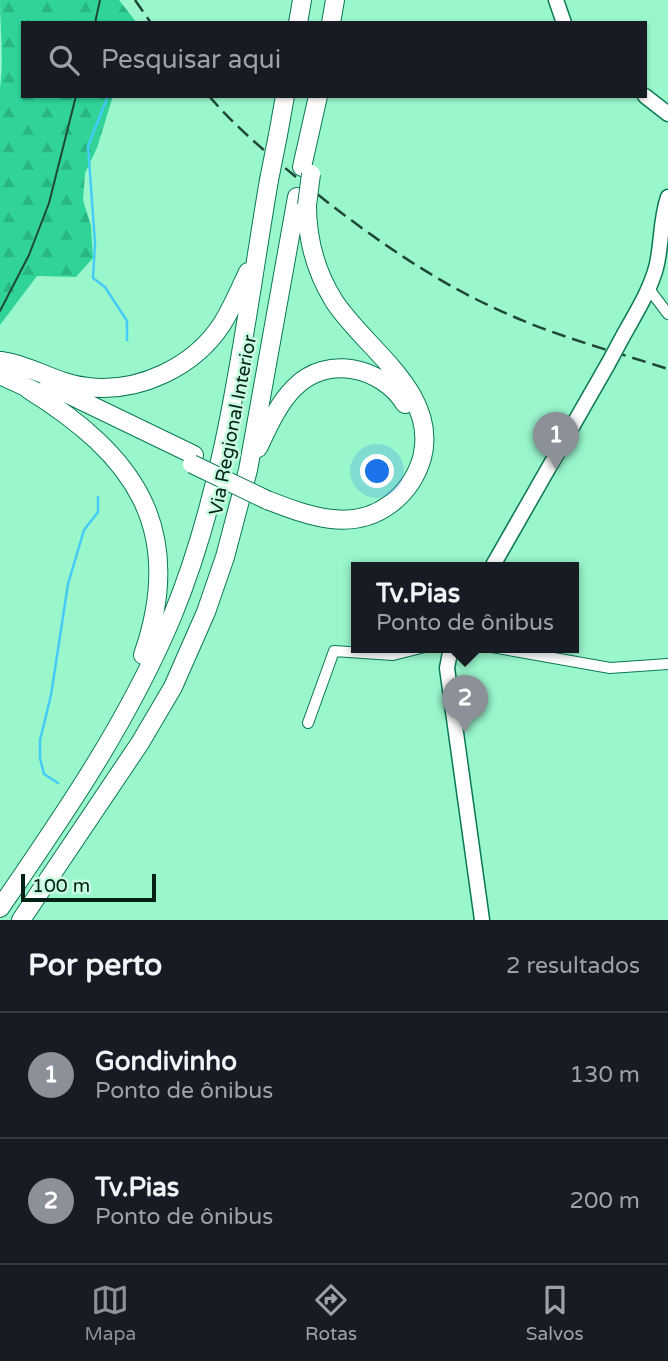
<!DOCTYPE html>
<html lang="pt">
<head>
<meta charset="utf-8">
<style>
  body { margin:0; font-family:"Varela Round",sans-serif; background:#242831; color:#f1f3f6 }
  .scale { position:absolute; left:21px; bottom:18px; width:135px; box-sizing:border-box; padding-left:7px; border:4px solid #032115; border-top:0; font-size:19px; line-height:24px; white-space:nowrap; color:#032115; -webkit-text-stroke:5px #c7fce1; paint-order:stroke }
  .you { position:absolute; left:378px; top:472px; width:24px; height:24px; margin:-18px; border:5px solid #fff; border-radius:50%; background:#1a73e8; box-shadow:0 0 0 10px #1a73e833 }
  .badge { display:grid; place-items:center; width:46px; height:46px; border-radius:50%; background:#8c9099; color:#fff; font-size:23px; font-weight:700 }
  .pin { position:absolute; translate:-50% -58px; filter:drop-shadow(0 2px 4px #0008) }
  .pin::after { content:''; position:absolute; top:37px; width:24px; height:21px; background:inherit; clip-path:polygon(0 0,100% 0,50% 100%) }
  .popup { position:absolute; left:351px; top:562px; width:228px; height:91px; box-sizing:border-box; display:grid; place-content:center; border-radius:0px; background:#171b24; filter:drop-shadow(0 2px 5px #0005); font-size:23px; white-space:nowrap; color:#9ea1a6 }
  .popup b { font-size:26px; color:#f1f3f6 }
  .popup::after { content:''; position:absolute; left:50%; top:100%; margin-left:-14px; border:14px solid transparent; border-top-color:#171b24 }
  .list { margin:0; padding:0; list-style:none }
  h2 { display:flex; justify-content:space-between; align-items:center; height:91px; margin:0; padding:0 28px; font-size:30px }
  h2 small { font-size:23px; font-weight:400; color:#9ea1a6 }
  .list li { display:grid; grid-template-columns:46px 1fr auto; gap:21px; align-items:center; box-sizing:border-box; height:126px; padding:0 28px; border-top:2px solid #363941 }
  .list b { display:block; font-size:26px; white-space:nowrap }
  .list p { margin:0; font-size:23px; white-space:nowrap; color:#9ea1a6 }
  .list em { font-size:23px; font-style:normal; color:#9ea1a6 }
  .icon { flex:none; width:38px; height:38px; fill:none; stroke:currentColor; stroke-width:2; stroke-linecap:round; stroke-linejoin:round }
  .map { position:relative; flex:none; width:668px; height:920px; overflow:hidden }
  .search { position:absolute; background:#171b24; box-shadow:0 2px 5px #0004; left:21px; right:21px; top:21px; height:77px; display:flex; align-items:center; gap:18px; box-sizing:border-box; padding:0 24px; border-radius:0px; color:#9ea1a6; font-size:26px }
  .sheet { height:343px; background:#171b24 }
  nav { display:flex; justify-content:space-around; align-items:center; box-sizing:border-box; height:98px; border-top:2px solid #363941; background:#171b24; font-size:19px; color:#9ea1a6 }
  nav a { display:grid; justify-items:center; gap:4px }
  nav .on { color:#8c9099 }
  .map>svg:first-child { display:block }
  .forest { fill:url(#forest-firs) }
  .lines { fill:none; stroke-linecap:round; stroke-linejoin:round }
  .stream { stroke:#44cbf6; stroke-width:2.5 }
  .street-casing { stroke:#097955; stroke-width:12 }
  .secondary-casing { stroke:#097955; stroke-width:17 }
  .highway-casing { stroke:#097955; stroke-width:20 }
  .street { stroke:#fff; stroke-width:10 }
  .secondary { stroke:#fff; stroke-width:14 }
  .highway { stroke:#fff; stroke-width:18 }
  .tram { stroke:#1f4836; stroke-width:2 }
  .rail { stroke:#1f4836; stroke-width:2.5; stroke-dasharray:14 7; stroke-linecap:butt }
  .secondary-bridge-casing { stroke:#097955; stroke-width:17; stroke-linecap:butt }
  .highway-bridge-casing { stroke:#097955; stroke-width:20; stroke-linecap:butt }
  .secondary-bridge { stroke:#fff; stroke-width:14 }
  .highway-bridge { stroke:#fff; stroke-width:18 }
  .labels { text-anchor:middle; stroke-width:5; stroke-linejoin:round; paint-order:stroke }
  .street-label { font-size:19px; fill:#032115; stroke:#c7fce1 }
</style>
</head>
<body>
<div class="map">
<svg width="668" height="920" viewBox="0 0 668 920">
  <defs>
    <pattern id="forest-firs" width="22" height="20" patternUnits="userSpaceOnUse" patternTransform="scale(1.75)"><rect width="22" height="20" fill="#30d499"/><path d="M5 1l3.5 6h-7zM16 11l3.5 6h-7z" fill="#29b683"/></pattern>
  </defs>
  <rect width="100%" height="100%" fill="#9af7cc"/>
  <path class="forest" d="M0,0h119l18,23h-114v73h90l-16,52 -12,25 -2,27 8,26 2,32 -17,19 -39,-1 -37,49v-237c4,-29 0,-58 0,-88z"/>
  <g class="lines">
    <path class="stream" d="M108,96l-20,50 7,97 -2,35 12,9 22,34v19
      M58,783l-14,-9 -4,-16v-18l11,-45 17,-111 16,-54 14,-18v-15"/>
    <defs>
      <path id="street" d="M649,289l19,25
        M492,647l118,21 58,-4
        M308,723l26,-72 59,4 32,-8"/>
      <path id="secondary" d="M556,0l8,23
        M645,96l23,18
        M622,338c12,-22 27,-45 34,-70 6,-23 4,-48 12,-71
        M492,567l116,-203
        M451,647l-4,21 35,252"/>
      <path id="highway" d="M298,23l4,-23
        M331,23l4,-23
        M278,135l7,-39
        M302,167l16,-71
        M1,361c30,4 56,23 87,26 51,6 106,-20 134,-63 10,-16 18,-35 26,-52
        M0,375l39,18
        M49,385l145,70
        M28,389c106,66 159,139 115,266
        M258,448c10,-21 20,-44 36,-60 33,-34 88,-21 111,16
        M267,500c39,15 84,33 122,5 17,-12 27,-27 33,-47 17,-66 -57,-109 -88,-157 -18,-29 -27,-62 -27,-96
        M0,908c64,-93 128,-186 172,-291 57,-138 72,-291 97,-437
        M21,920l119,-177 33,-56 33,-75 19,-55 23,-87 49,-273"/>
    </defs>
    <use href="#street" class="street-casing"/>
    <use href="#secondary" class="secondary-casing"/>
    <use href="#highway" class="highway-casing"/>
    <use href="#street" class="street"/>
    <use href="#secondary" class="secondary"/>
    <use href="#highway" class="highway"/>
    <path class="tram" d="M95,23l5,-23
      M0,311l29,-56 20,-52 27,-107"/>
    <path class="rail" d="M135,0l16,23
      M209,96c29,34 64,62 98,90 64,51 130,98 205,130 50,22 104,36 156,53"/>
    <defs>
      <path id="secondary-bridge" d="M608,364l14,-26"/>
      <path id="highway-bridge" d="M269,180l9,-45
        M307,205l4,-31
        M192,464l75,36"/>
    </defs>
    <use href="#secondary-bridge" class="secondary-bridge-casing"/>
    <use href="#highway-bridge" class="highway-bridge-casing"/>
    <use href="#secondary-bridge" class="secondary-bridge"/>
    <use href="#highway-bridge" class="highway-bridge"/>
  </g>
  <g class="labels">
    <g class="street-label">
      <text transform="translate(232 425) rotate(-79)" y="7">Via Regional Interior</text>
    </g>
  </g>
</svg>
<div class="scale">100 m</div>
<div class="you"></div>
<div class="pin badge" style="left:556px;top:470px">1</div>
<div class="pin badge" style="left:465px;top:733px">2</div>
<div class="popup"><b>Tv.Pias</b>Ponto de ônibus</div>
<div class="search"><svg class="icon" aria-label="search" viewBox="0 0 24 24"><circle cx="10" cy="10" r="6"/><path d="M15 15l6 6"/></svg>Pesquisar aqui</div>
</div>
<section class="sheet">
<h2>Por perto<small>2 resultados</small></h2>
<ul class="list">
<li><span class="badge">1</span><div><b>Gondivinho</b><p>Ponto de ônibus</p></div><em>130 m</em></li>
<li><span class="badge">2</span><div><b>Tv.Pias</b><p>Ponto de ônibus</p></div><em>200 m</em></li>
</ul>
</section>
<nav>
<a class="on"><svg class="icon" aria-label="map" viewBox="0 0 24 24"><path d="M3 6l6-2 6 2 6-2v14l-6 2-6-2-6 2zM9 4v14M15 6v14"/></svg>Mapa</a>
<a><svg class="icon" aria-label="directions" viewBox="0 0 24 24"><path d="M12 3l9 9-9 9-9-9zM9 14v-3h6M13 9l2 2-2 2"/></svg>Rotas</a>
<a><svg class="icon" aria-label="saved" viewBox="0 0 24 24"><path d="M7 4h10v16l-5-4-5 4z"/></svg>Salvos</a>
</nav>
</body>
</html>
